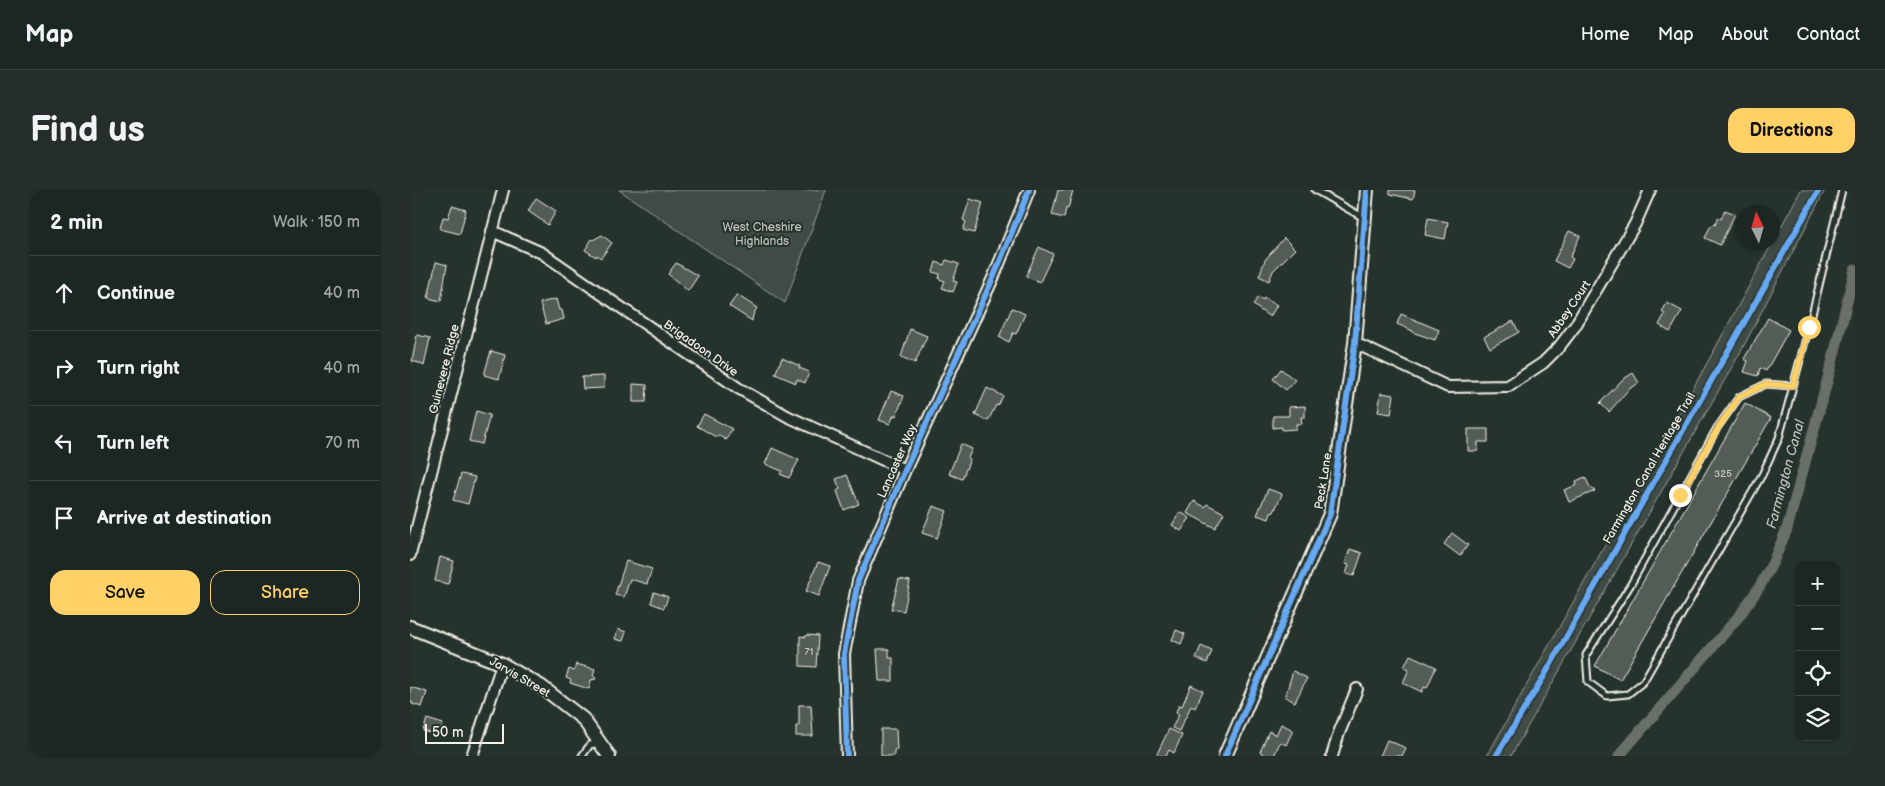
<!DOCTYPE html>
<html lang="en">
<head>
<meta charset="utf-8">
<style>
  body { margin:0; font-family:"Balsamiq Sans",sans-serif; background:#252e2a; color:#f1f3f6 }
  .controls { position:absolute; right:15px; bottom:15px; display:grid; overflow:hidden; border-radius:10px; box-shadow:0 1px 4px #0004 }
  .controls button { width:45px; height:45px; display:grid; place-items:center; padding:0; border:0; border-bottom:1px solid #3a4340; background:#1c2622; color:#f1f3f6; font:25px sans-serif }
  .compass { position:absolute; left:1325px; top:15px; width:45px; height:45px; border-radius:50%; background:#1c2622; box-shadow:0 1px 4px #0004; rotate:355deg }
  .scale { position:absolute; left:15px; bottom:12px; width:79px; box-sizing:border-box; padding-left:5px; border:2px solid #f4f1e8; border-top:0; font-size:14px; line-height:18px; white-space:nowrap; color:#f4f1e8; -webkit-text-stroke:4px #26332d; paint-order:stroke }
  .stop { position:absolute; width:15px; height:15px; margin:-11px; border:4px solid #ffd166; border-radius:50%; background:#fff }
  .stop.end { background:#ffd166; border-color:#fff; box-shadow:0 1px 5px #0008 }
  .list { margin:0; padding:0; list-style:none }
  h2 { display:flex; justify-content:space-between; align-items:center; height:65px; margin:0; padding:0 20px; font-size:21px }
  h2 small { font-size:16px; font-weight:400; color:#a0a5a5 }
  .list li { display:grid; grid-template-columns:32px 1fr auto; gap:15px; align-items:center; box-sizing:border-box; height:75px; padding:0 20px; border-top:1px solid #3a4340 }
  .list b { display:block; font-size:19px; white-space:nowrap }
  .list em { font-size:16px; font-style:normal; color:#a0a5a5 }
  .actions { display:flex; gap:10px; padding:15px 20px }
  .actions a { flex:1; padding:11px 0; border:1px solid #ffd166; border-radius:15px; text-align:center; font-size:18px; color:#ffd166 }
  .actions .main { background:#ffd166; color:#111 }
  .icon { flex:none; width:28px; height:28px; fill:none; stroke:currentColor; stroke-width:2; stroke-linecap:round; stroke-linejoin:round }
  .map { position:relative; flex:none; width:1445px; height:566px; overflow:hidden; border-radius:15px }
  header { display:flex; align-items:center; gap:30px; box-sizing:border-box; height:70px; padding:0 25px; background:#1c2622; border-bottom:1px solid #3a4340 }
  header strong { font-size:24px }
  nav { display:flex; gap:28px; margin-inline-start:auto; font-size:18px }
  .intro { display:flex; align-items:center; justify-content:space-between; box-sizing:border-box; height:120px; padding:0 30px }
  h1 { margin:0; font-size:35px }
  .button { padding:12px 22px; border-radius:15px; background:#ffd166; color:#111; font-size:18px; font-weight:700 }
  main { display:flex; gap:30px; padding:0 30px }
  aside { flex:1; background:#1c2622; border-radius:15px; box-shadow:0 1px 4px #0004 }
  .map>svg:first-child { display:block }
  .green { fill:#414b45; stroke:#9a9e96 }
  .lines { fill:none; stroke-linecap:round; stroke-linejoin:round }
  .canal { stroke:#676f68; stroke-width:11 }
  .building { fill:#525c55; stroke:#f4f1e8 }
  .service-casing { stroke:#f4f1e8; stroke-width:9 }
  .minor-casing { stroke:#f4f1e8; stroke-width:14 }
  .tertiary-casing { stroke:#f4f1e8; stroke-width:16 }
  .service { stroke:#26332d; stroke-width:5 }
  .minor { stroke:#26332d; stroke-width:10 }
  .tertiary { stroke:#26332d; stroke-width:12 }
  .cycleway-casing { stroke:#26332d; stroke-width:9 }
  .cycleway { stroke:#66a8f1; stroke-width:6 }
  .route { stroke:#ffd166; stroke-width:6 }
  .labels { text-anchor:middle; stroke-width:4; stroke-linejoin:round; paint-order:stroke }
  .number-label { font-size:10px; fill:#ccccc3 }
  .park-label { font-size:12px; fill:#bebfb7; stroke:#26332d }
  .street-label { font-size:12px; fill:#f4f1e8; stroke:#26332d }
  .water-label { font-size:14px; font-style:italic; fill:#bcbdb5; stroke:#26332d }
</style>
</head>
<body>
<header>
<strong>Map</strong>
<nav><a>Home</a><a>Map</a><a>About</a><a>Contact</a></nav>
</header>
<div class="intro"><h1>Find us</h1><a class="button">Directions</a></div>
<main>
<aside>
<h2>2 min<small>Walk · 150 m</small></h2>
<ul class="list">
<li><svg class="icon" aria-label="ahead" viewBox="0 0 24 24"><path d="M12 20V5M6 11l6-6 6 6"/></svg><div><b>Continue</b></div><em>40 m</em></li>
<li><svg class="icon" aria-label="right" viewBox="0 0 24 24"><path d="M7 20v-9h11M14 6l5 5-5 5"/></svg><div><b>Turn right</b></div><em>40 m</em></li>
<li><svg class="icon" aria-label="left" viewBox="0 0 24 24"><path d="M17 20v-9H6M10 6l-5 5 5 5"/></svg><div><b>Turn left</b></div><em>70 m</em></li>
<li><svg class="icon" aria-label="arrive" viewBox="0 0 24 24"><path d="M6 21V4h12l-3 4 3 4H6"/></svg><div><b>Arrive at destination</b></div></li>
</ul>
<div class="actions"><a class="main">Save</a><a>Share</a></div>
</aside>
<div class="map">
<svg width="1445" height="566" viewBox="0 0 1445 566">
  <rect width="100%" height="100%" fill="#26332d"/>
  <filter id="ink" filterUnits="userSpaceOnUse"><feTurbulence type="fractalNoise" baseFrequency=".02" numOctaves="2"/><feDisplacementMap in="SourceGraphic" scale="10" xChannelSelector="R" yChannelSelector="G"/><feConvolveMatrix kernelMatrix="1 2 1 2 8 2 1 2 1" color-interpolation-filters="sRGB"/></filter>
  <g filter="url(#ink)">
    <path class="green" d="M209,0h207l-41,113z
      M1391,0h24l-85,163 -229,403h-24l224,-400z"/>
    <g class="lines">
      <path class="canal" d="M1209,566l121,-141 20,-29 13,-24 14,-33 45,-166 23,-94"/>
    </g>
    <path class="building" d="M648,0h15l-5,19 -2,-1 -2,10 -12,-3z
      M980,0h25l-2,9 -23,-5z
      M126,8l20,13 -8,14 -20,-14z
      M560,9l13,4 -9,30 -11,-3 3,-8 -3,-2z
      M42,16l14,4 -6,24 -20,-5 3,-12 5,1z
      M1315,20l10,4 -15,31 -15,-7 4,-9 4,-5 2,1 3,-8 3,2z
      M1018,28l20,4 -3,17 -20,-4z
      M1159,41l11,5 -10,21 3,2 -5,9 -14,-7z
      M192,45l10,8 -11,15 -4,-3 -1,2 -11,-7 7,-11 1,1z
      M874,48l11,11 -22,22 -4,10 -10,-5 6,-16z
      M629,57l14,7 -13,28 -14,-6z
      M536,70l13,4 -6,17 4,1 -4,10 -11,-4 3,-7 -6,-2 1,-5 -7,-2 3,-10 8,3z
      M26,72l11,3 -6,36 -13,-3z
      M266,73l22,13 -10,15 -20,-17z
      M327,105l20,13 -4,7 -1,6 -23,-15z
      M848,107l5,3 1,-2 13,7 -7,12 -17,-12z
      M146,109l3,11h3l2,9 -18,5 -6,-21z
      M1257,113l15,8 -12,21 -11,-7 6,-11 -3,-2z
      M602,118l13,6 -9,20 -3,-1 -4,9 -10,-5z
      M991,124l38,16 -4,10 -23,-8 1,-1 -16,-7z
      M1358,128l21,12 -23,41 -6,-3 -2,8 -14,-4 4,-11 -4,-2z
      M1103,131l6,11 -29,16 -6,-11z
      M500,139l17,7 -12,27 -14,-6z
      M7,145l13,3 -6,28 -5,-3 -7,-2z
      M81,161l14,4 -6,24 -15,-4z
      M372,168l18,8 -1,2 10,4 -4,11 -8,-4 -1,4 -21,-9z
      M871,179l14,11 -9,10 -13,-11z
      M1223,183l6,10 -11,7 -19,22 -9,-9 22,-23z
      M194,186v12l-21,1 -1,-12z
      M223,194l14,1 -1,17h-13z
      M577,198l16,8 -5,10 -2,-1 -8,16 -13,-6z
      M481,201l13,5 -8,20 -2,-1 -4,9 -11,-4z
      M971,203l13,2 -3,19 -13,-2z
      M1335,213l26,15 -151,262 -25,-14z
      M895,216v11h-4l1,7h-6v5l-14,1v-3l-9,1v-12h16v-9z
      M66,221l14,4 -8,29 -13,-3z
      M294,224l28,15 -6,11 -8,-5 -2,2 -19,-11z
      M1058,239h20v13h-10v9h-10z
      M551,254l11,5 -4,9 2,1 -8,20 -13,-5z
      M362,258l27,12 -10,18 -9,-4 2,-3 -17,-7z
      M51,284l14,3 -7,27 -15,-4z
      M437,285l12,29 -15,6 -7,-19 3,-2 -4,-10z
      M1175,287l5,10 5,4 -26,11 -5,-12 13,-5 -1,-4z
      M858,299l14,5 -8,18 -3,1 -2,6 -12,-4z
      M784,311l11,6 2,-3 17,9 -9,15 -28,-15z
      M523,316l14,5 -10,27 -15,-5z
      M770,322l10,6 -9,13 -9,-6z
      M1042,343l16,12 -8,11 -16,-12z
      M940,359l12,4 -8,23 -8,-2 3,-9 -4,-1z
      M30,367l14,4 -6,23 -13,-3z
      M216,371l26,8 -5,15 -17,-5 -6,18 -9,-2z
      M408,372l12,4 -11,30 -13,-5z
      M489,389l11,2 -6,30 -13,-2z
      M244,402l14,5 -4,11 -13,-5z
      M208,439l8,3 -3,9 -8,-2z
      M766,440l9,4 -4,10 -9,-4z
      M397,445l11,1 -2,31 -16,-1v-30l6,1z
      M791,456l11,5 -5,12 -11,-5z
      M467,459h12v9h4v23h-14z
      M1000,465l26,12 -9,21 -3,-1 -2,5 -19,-9 6,-14 -5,-2z
      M166,474l19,5 -2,6 3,4 -5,1 -2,9 -19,-6 1,-3 -5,-2 3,-9 5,2z
      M883,481l14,7 -12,24 -10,-5z
      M781,495l12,6 -8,17 -4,-2 -12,25 -7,-3 7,-14 -3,-2 3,-7 3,1z
      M0,497l17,5 -5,15 -10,-3v-2l-2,-1z
      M389,515h12l2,31h-17v-10h3z
      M17,529l16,5 -3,12 -17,-5z
      M871,534l12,6 -7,15 -6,-3 -6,14h-6l-8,-4 9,-21 7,4z
      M471,539h15l1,21h-3v6h-13z
      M759,539l13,6 -8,18 -5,-3 -3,6h-10z
      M977,550l19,8 -4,8h-22z"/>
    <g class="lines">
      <defs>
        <path id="service" d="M905,0l49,28
          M1383,196l-27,-2 -27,13 -22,31 -86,156 -45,71 2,27 19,14 21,-2 15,-12 119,-207 17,-37 30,-111 33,-137
          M172,566l8,-11 9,-2"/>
        <path id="minor" d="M82,41l50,22 196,135 49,28 118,54
          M945,153l93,44 60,-1 35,-23 16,-16 16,-21 60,-102 15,-34
          M0,365l93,-365
          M62,566l30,-92
          M437,566l-3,-102 14,-73 47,-111 89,-194 35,-86
          M922,566l7,-23 18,-44"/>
        <path id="tertiary" d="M0,437l92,37 40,23 41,32 26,37
          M815,566l105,-242 25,-171 12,-153"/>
      </defs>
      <use href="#service" class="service-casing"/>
      <use href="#minor" class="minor-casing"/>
      <use href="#tertiary" class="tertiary-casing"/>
      <use href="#service" class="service"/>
      <use href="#minor" class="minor"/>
      <use href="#tertiary" class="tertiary"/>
      <defs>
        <path id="cycleway" d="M437,566l-3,-102 14,-73 47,-111 89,-194 35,-86
          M815,566l105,-242 25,-171 12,-153
          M1086,566l47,-78 276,-488"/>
      </defs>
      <use href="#cycleway" class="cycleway-casing"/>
      <use href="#cycleway" class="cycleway"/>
    </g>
  </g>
  <g class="lines" filter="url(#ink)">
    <path class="route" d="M1270,305l38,-67 21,-31 27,-13 27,2 16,-59"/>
  </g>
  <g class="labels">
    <g class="number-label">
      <text x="1313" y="287">325</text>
      <text x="399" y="465">71</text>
    </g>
    <g class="park-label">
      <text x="352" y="41">West Cheshire<tspan x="352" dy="14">Highlands</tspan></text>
    </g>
    <g class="street-label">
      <text transform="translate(1159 119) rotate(-56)" y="4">Abbey Court</text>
      <text transform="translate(291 158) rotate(35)" y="4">Brigadoon Drive</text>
      <text transform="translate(34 179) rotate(-76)" y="4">Guinevere Ridge</text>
      <text transform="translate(487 271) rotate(-66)" y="4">Lancaster Way</text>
      <text transform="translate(1239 278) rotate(-60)" y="4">Farmington Canal Heritage Trail</text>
      <text transform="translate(913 291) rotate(-81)" y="4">Peck Lane</text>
      <text transform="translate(110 487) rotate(30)" y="4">Jarvis Street</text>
    </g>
    <g class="water-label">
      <text transform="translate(1375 284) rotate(-75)" y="5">Farmington Canal</text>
    </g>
  </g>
</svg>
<div class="controls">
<button>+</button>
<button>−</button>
<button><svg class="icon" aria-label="locate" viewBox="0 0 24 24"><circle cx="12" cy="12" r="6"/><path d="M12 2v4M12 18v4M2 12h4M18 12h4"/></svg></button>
<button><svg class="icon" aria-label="layers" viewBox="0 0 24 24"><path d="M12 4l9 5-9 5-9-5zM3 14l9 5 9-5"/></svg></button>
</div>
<svg class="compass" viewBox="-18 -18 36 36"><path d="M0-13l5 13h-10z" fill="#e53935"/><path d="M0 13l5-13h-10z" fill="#a0a5a5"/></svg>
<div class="scale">50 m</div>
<div class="stop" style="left:1399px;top:137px"></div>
<div class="stop end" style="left:1270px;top:305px"></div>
</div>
</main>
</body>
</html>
